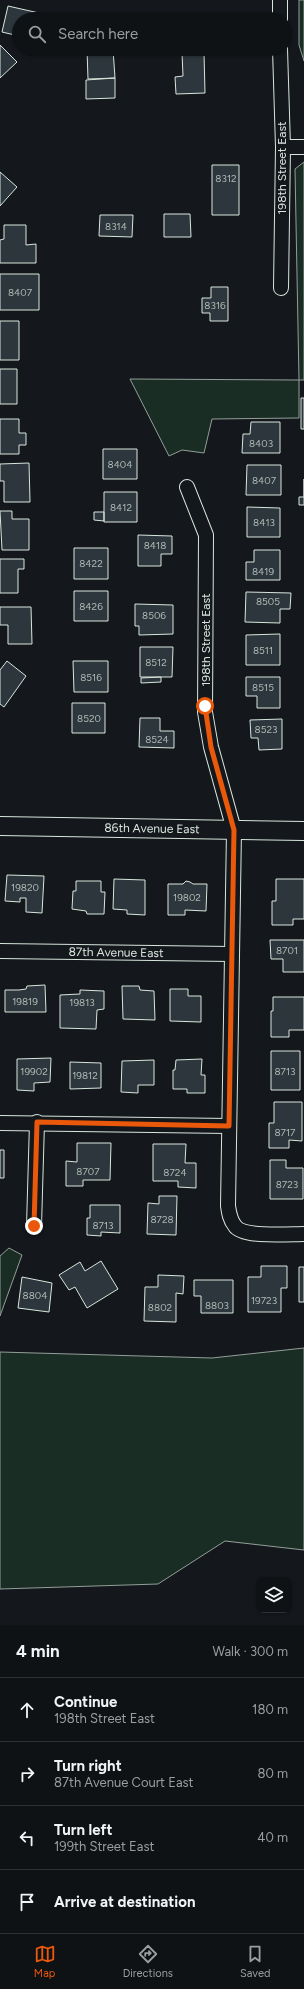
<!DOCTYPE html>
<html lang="en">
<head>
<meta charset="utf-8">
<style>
  body { margin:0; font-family:Figtree,sans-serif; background:#181b1e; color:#f1f3f6 }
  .controls { position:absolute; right:12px; bottom:12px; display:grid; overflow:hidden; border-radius:8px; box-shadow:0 1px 3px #0004 }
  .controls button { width:36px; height:36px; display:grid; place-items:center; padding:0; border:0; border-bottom:1px solid #2f3234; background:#0f1215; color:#f1f3f6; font:20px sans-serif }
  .stop { position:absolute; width:12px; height:12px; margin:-9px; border:3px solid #ea580c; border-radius:50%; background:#fff }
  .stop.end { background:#ea580c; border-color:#fff; box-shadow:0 1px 4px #0008 }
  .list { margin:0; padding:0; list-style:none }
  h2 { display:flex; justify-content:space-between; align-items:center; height:52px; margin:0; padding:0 16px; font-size:17px }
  h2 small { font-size:13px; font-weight:400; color:#9b9ea0 }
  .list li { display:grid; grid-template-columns:26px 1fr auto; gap:12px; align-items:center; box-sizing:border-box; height:64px; padding:0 16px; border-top:1px solid #2f3234 }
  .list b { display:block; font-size:15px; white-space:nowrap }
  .list p { margin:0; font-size:13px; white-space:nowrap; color:#9b9ea0 }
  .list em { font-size:13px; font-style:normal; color:#9b9ea0 }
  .icon { flex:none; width:22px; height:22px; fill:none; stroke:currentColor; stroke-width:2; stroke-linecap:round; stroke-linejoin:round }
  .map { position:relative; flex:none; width:304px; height:1625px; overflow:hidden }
  .search { position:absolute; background:#0f1215; box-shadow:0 1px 3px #0004; left:12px; right:12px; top:12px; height:44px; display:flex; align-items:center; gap:10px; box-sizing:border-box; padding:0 14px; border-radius:22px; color:#9b9ea0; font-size:15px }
  .sheet { height:308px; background:#0f1215 }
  nav { display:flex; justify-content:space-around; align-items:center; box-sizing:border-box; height:56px; border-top:1px solid #2f3234; background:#0f1215; font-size:11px; color:#9b9ea0 }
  nav a { display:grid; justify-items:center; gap:2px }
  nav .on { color:#ea580c }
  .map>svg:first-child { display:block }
  .green { fill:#1a2d24; stroke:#939e99 }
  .building { fill:#2c363c; stroke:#d8e6dc }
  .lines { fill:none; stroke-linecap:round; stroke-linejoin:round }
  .minor-casing { stroke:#d8e6dc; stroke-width:16 }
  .tertiary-casing { stroke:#d8e6dc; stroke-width:20 }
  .minor { stroke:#14181c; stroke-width:14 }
  .tertiary { stroke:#14181c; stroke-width:18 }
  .route { stroke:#ea580c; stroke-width:5 }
  .labels { text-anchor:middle; stroke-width:3; stroke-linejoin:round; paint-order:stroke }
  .number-label { font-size:10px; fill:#adbab4 }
  .street-label { font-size:12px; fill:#d8e6dc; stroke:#14181c }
</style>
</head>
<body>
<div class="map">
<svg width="304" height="1625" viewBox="0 0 304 1625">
  <rect width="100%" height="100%" fill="#14181c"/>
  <path class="green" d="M299,0h5v61l-5,-16z
    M304,162v218h-5v38l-87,1 -8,34 -22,-3 -13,6 -39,-77 169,1 -4,-211z
    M9,1248l13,7 -22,61v-60z
    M304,1348v202l-79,-9 -67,43 -158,5v-237l212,6z"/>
  <path class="building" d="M8,6l31,7 -1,6h-19v17l-17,-4z
    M0,45l17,17 -17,16z
    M87,49h26l2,29 -27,1z
    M182,53h22l1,40 -29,1 -1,-17 8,-1z
    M115,78v20l-29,1v-19z
    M212,165h27v50h-27z
    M0,172l17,15 -17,19z
    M164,214h26l1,23h-27z
    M100,215h33l-1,22 -33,-1z
    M4,225h22v20l10,-1v19h-36v-23l4,-1z
    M0,274h39v36h-39z
    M211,287h17v34h-18v-8h-8v-15h9z
    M0,321h19v39h-19z
    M0,369h17v35h-17z
    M301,398h3v31h-3z
    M0,419h19v14h7v12h-7v9h-19z
    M251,422h29v31h-38l1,-19h7z
    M103,449h34v30h-34z
    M29,463l1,39h-26v-21h-4v-17z
    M247,465h34v30h-35z
    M304,479v26h-5v-8h5z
    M104,492h33v30h-33z
    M247,507l33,1v29h-33z
    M0,511h12v8h17v31h-27z
    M94,512h10v9l-10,-1z
    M138,535l34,1v18h-11v12h-23z
    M74,548h34v31h-34z
    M254,550h26v30h-34v-18h8z
    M0,559h24v10h-6v24h-18z
    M74,591h34v30h-34z
    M246,592l45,1 -1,16h-10v14l-35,-1z
    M135,604l38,1v29l-34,1v-9h-4z
    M0,607h31l1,37h-24v-19h-8z
    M280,634v31h-34v-30z
    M140,647h33l-1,30h-32z
    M7,661l19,15 -22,31 -4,-3v-34z
    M73,661h35v31h-34z
    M161,677v5l-20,1v-5z
    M246,677h34v31h-23v-12h-11z
    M72,703h33v30h-33z
    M140,718h20v13h14v17l-35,-1z
    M282,719v30l-23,1 -1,-12h-7l-1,-18z
    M7,875l37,1 -2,37 -16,-1v-14h-6v4l-15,-1z
    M114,879l31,1v35l-18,-1v-4l-14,-1z
    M276,879h28v40h-11v6h-21v-24h4z
    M76,881h25v11h4l-1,22h-17l-1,-3 -14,-2 1,-18h3z
    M186,881l4,1 3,2h14l-1,27 -21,-1v5h-17v-31h15z
    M270,940h34v32h-21v-13h-12z
    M45,985l1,27h-41v-22h14l7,-1 1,-3z
    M122,986h17l1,4 14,1 1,29 -32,-1z
    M170,989h18v7h13v26l-31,-1z
    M80,990l24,1v18l-7,1 -1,19 -36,-1v-33l20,-1z
    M273,997h31v33h-15v7h-18v-26h2z
    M271,1051h29v39h-29z
    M51,1058l-1,24 -16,1v8l-17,-1v-31z
    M202,1059l-1,16h4v18h-18v-4h-14v-19h2l1,-10z
    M154,1060v25h-16v8l-17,-1 1,-31z
    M70,1062l31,1v25l-31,1z
    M274,1102h28v39l-13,-1v8h-20v-25h5z
    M77,1143h34l-1,37h-27v6h-17v-25l11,1z
    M153,1144h33l-1,19h11v25l-18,-1v-6h-25z
    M0,1150h4v28h-4z
    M270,1160h16v8h17v31h-33z
    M159,1196h18l-1,39 -29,-1 1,-31 11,1z
    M90,1205h30v28l-19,-1v4l-14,-1v-17h3z
    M101,1261l17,28 -31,19 -12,-21 -6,3 -10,-15 21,-13 5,9z
    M261,1266h26v22h-6v24h-33v-35h13z
    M299,1267h5v35h-5z
    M158,1275l26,1 -1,18 -7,-1v29l-32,-1 1,-34h13z
    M22,1277l30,6 -3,29 -31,-4z
    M194,1280h39v33h-32v-17h-7z"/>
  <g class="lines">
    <defs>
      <g id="minor">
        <path d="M280,0v19"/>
        <path d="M280,49l3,98 -2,141"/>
        <path d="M283,147h21"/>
        <path d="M187,487l19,48 -1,177 6,35 23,83 -6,376c1,7 2,14 7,20 8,12 55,8 69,8"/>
        <path id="s1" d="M0,951l231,3"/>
        <path d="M0,1123l229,3"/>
        <path d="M34,1226l3,-104"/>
      </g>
      <g id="tertiary">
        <path id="s2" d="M0,826l304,5"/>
      </g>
    </defs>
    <use href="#minor" class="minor-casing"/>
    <use href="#tertiary" class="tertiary-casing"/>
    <use href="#minor" class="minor"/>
    <use href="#tertiary" class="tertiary"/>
  </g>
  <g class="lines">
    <path class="route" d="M34,1226l3,-104 192,4 5,-296 -23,-83 -6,-41"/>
  </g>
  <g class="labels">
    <g class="number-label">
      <text x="226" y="182">8312</text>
      <text x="116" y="230">8314</text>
      <text x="20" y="296">8407</text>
      <text x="215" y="309">8316</text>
      <text x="261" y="447">8403</text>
      <text x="120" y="468">8404</text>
      <text x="264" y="484">8407</text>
      <text x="121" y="511">8412</text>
      <text x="264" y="526">8413</text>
      <text x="155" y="549">8418</text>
      <text x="91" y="567">8422</text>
      <text x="263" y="575">8419</text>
      <text x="268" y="605">8505</text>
      <text x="91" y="610">8426</text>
      <text x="154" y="619">8506</text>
      <text x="263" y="654">8511</text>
      <text x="156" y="666">8512</text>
      <text x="91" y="681">8516</text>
      <text x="263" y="691">8515</text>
      <text x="89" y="722">8520</text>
      <text x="266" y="733">8523</text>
      <text x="157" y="743">8524</text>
      <text x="25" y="891">19820</text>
      <text x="187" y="901">19802</text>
      <text x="287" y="954">8701</text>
      <text x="25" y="1005">19819</text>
      <text x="82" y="1006">19813</text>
      <text x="34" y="1075">19902</text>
      <text x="285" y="1075">8713</text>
      <text x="85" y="1079">19812</text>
      <text x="285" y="1136">8717</text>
      <text x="88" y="1175">8707</text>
      <text x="175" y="1176">8724</text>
      <text x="287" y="1188">8723</text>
      <text x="162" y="1223">8728</text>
      <text x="103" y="1229">8713</text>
      <text x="35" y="1299">8804</text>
      <text x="264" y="1304">19723</text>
      <text x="217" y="1309">8803</text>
      <text x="160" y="1311">8802</text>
    </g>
    <g class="street-label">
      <text transform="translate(282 168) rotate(-90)" y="4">198th Street East</text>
      <text transform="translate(206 640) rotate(-90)" y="4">198th Street East</text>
      <text dy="4" stroke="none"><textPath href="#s2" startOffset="152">86th Avenue East</textPath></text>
      <text dy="4" stroke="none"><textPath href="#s1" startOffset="116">87th Avenue East</textPath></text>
    </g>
  </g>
</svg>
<div class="controls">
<button><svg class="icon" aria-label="layers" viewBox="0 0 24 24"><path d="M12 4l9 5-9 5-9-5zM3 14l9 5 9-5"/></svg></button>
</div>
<div class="stop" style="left:205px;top:706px"></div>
<div class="stop end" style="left:34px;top:1226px"></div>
<div class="search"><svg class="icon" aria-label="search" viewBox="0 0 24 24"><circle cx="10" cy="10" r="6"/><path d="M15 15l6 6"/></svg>Search here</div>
</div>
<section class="sheet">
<h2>4 min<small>Walk · 300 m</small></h2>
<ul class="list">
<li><svg class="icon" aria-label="ahead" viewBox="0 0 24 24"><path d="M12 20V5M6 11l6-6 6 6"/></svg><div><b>Continue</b><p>198th Street East</p></div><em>180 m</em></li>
<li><svg class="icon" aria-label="right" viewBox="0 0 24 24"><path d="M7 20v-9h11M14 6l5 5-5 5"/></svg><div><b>Turn right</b><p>87th Avenue Court East</p></div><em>80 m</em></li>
<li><svg class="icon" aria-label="left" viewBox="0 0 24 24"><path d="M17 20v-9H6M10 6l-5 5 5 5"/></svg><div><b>Turn left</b><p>199th Street East</p></div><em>40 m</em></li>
<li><svg class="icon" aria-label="arrive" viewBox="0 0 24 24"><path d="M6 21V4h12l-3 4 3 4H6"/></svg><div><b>Arrive at destination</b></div></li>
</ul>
</section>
<nav>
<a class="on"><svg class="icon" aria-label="map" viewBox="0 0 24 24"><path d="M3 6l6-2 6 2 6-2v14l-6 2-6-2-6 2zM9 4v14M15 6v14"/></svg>Map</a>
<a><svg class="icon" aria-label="directions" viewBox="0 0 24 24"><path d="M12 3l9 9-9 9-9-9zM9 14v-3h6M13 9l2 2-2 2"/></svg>Directions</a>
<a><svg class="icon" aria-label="saved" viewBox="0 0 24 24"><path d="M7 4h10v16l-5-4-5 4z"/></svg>Saved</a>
</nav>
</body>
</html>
